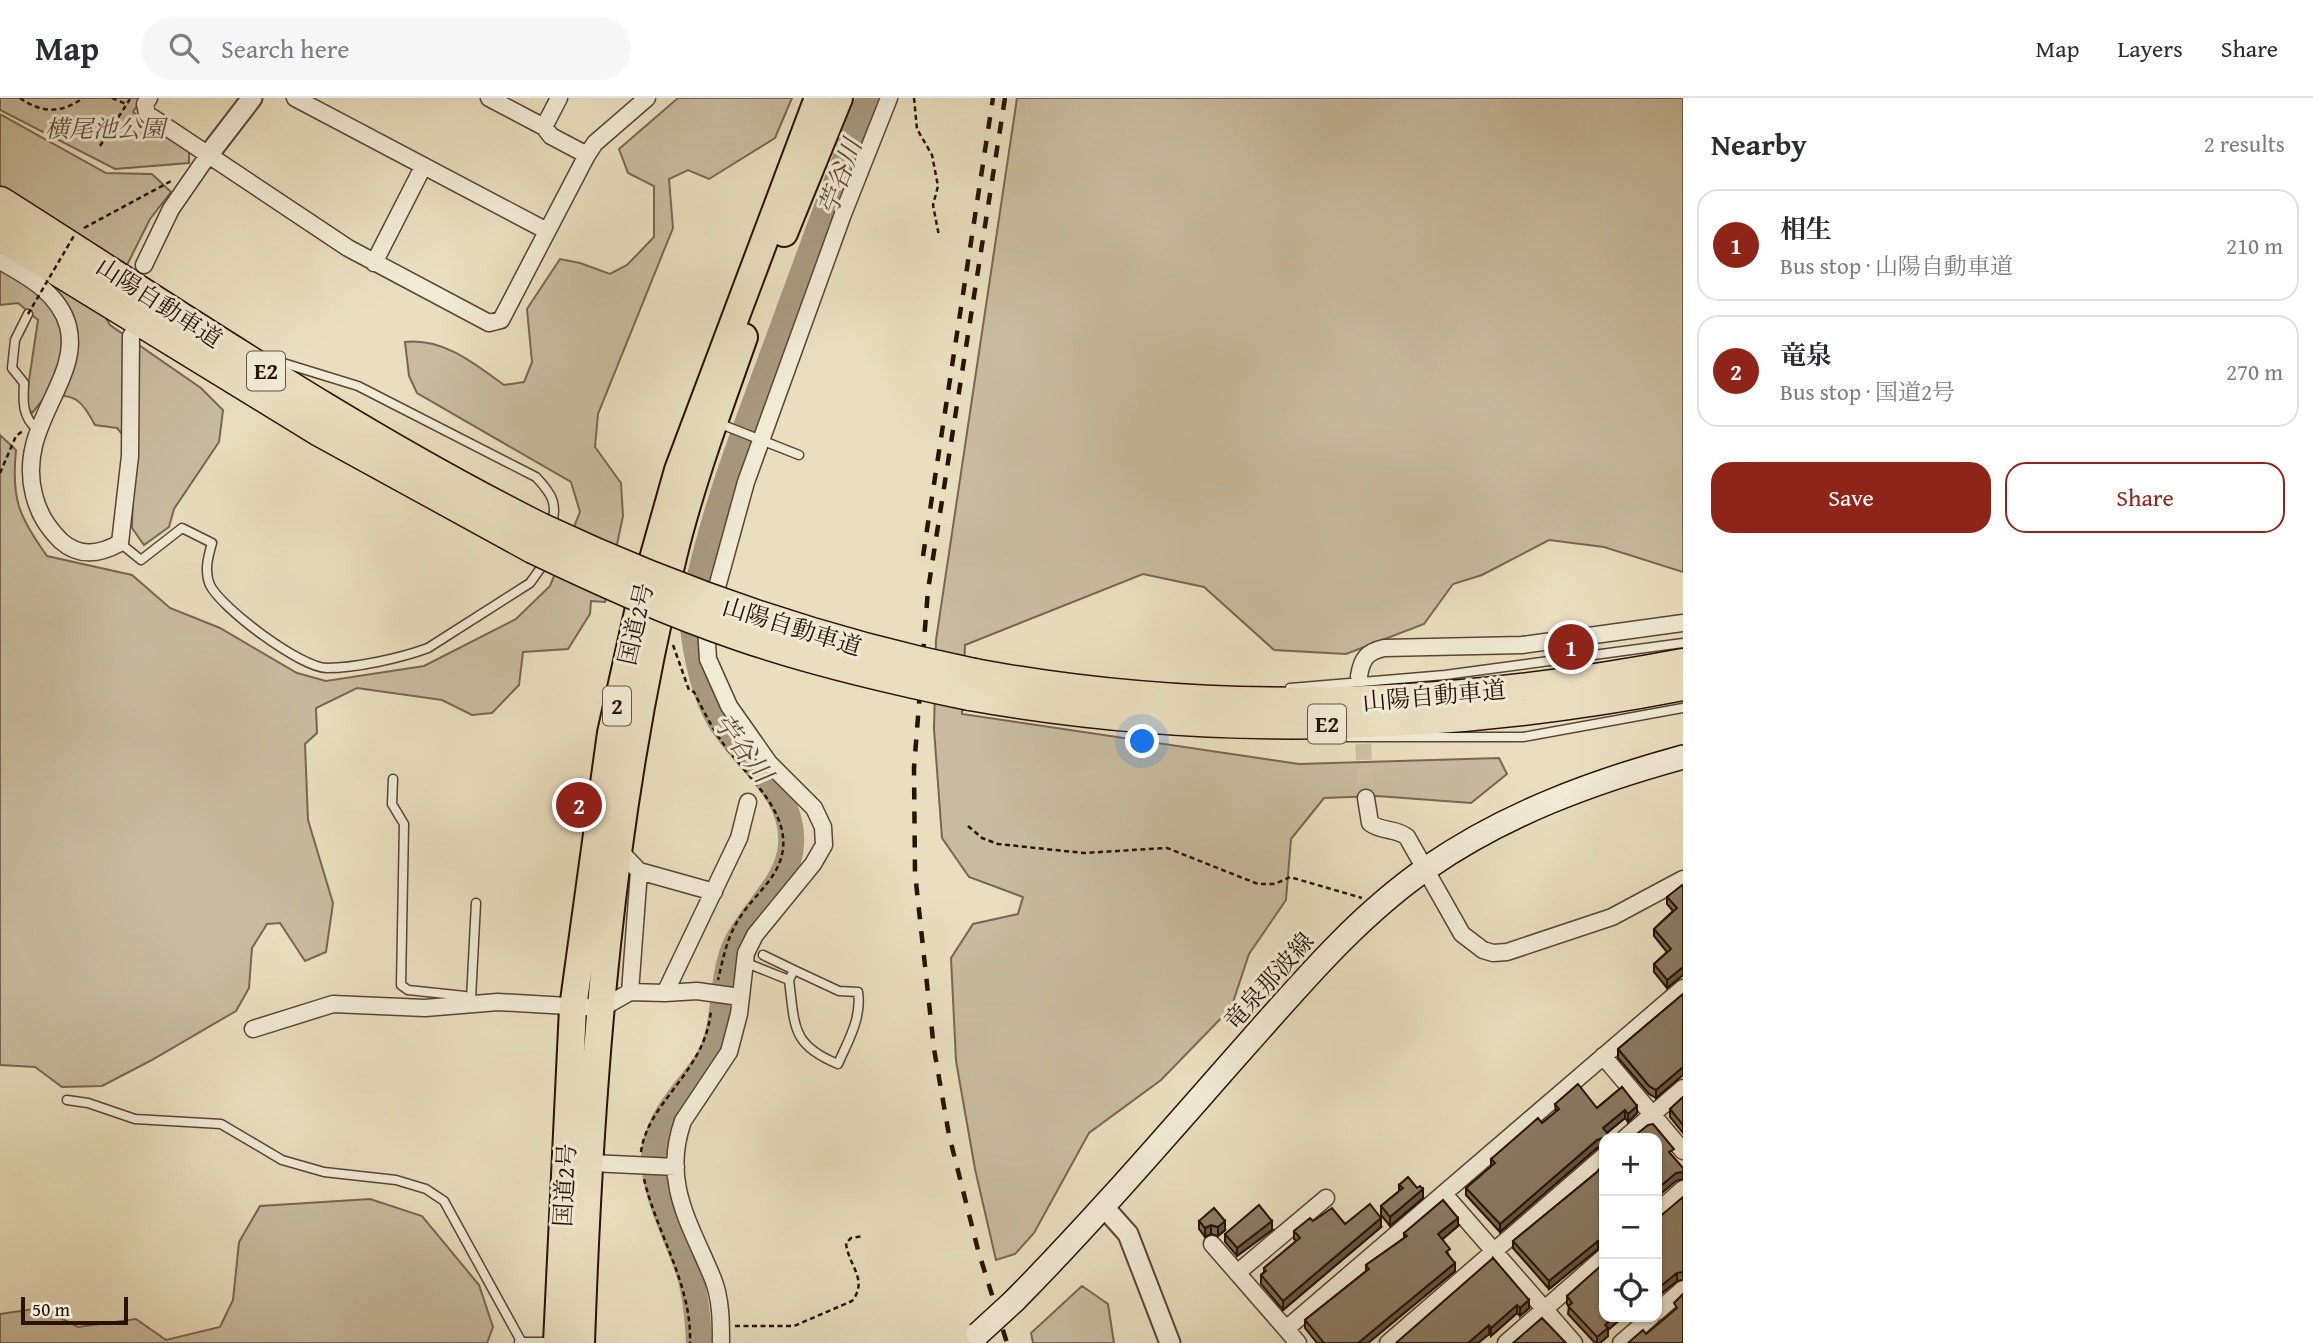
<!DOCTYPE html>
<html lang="en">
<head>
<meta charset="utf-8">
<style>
  body { margin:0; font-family:"Gentium Book Plus","Noto Serif JP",serif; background:#f7f7f7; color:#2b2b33 }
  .controls { position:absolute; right:21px; bottom:21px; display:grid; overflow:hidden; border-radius:14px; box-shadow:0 2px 5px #0004 }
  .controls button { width:63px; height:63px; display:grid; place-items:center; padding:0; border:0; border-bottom:2px solid #e1e1e2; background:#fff; color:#2b2b33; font:35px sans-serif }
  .scale { position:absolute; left:21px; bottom:18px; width:107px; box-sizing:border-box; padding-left:7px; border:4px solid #271205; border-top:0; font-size:19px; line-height:24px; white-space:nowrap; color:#271205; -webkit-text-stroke:5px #f1ead5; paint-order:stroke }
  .you { position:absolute; left:1143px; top:644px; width:24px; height:24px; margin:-18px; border:5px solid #fff; border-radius:50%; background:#1a73e8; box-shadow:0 0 0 10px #1a73e833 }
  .badge { display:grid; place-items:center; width:46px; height:46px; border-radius:50%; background:#8f2418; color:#fff; font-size:23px; font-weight:700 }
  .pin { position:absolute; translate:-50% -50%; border:4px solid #fff; box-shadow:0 2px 7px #0006 }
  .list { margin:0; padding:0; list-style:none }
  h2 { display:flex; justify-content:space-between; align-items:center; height:91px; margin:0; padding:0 28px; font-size:30px }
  h2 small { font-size:23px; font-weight:400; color:#7c7c81 }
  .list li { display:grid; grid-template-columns:46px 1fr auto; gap:21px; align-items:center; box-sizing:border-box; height:112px; margin:0 14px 14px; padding:0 14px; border:2px solid #e1e1e2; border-radius:21px }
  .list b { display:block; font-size:26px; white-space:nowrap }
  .list p { margin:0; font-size:23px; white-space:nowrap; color:#7c7c81 }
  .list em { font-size:23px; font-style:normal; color:#7c7c81 }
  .actions { display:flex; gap:14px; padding:21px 28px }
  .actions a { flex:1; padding:16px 0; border:2px solid #8f2418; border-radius:21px; text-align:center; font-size:24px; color:#8f2418 }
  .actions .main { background:#8f2418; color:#fff }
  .icon { flex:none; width:38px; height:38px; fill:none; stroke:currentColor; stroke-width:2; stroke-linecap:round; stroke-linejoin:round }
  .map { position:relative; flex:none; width:1683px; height:1245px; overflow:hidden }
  header { display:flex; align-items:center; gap:42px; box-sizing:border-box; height:98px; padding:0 35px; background:#fff; border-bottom:2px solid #e1e1e2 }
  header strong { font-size:33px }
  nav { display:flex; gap:38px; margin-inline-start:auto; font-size:24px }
  .search { width:490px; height:63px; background:#f7f7f7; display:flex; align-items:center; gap:18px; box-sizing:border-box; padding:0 24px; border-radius:38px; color:#7c7c81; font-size:26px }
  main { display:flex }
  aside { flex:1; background:#fff }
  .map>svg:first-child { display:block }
  .green { fill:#c8bb9f; stroke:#786652; stroke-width:2 }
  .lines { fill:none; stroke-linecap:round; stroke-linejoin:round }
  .river { stroke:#a7997f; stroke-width:26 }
  .minor-tunnel { stroke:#ccbfa2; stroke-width:16; stroke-dasharray:16 8; stroke-linecap:butt }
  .service-casing { stroke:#584533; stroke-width:11 }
  .minor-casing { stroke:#584533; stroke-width:19 }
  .tertiary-casing { stroke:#584533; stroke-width:23 }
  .secondary-casing { stroke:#271205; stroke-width:26 }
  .trunk-casing { stroke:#271205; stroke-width:30 }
  .motorway-casing { stroke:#271205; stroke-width:33 }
  .path { stroke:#271205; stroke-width:2.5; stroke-dasharray:5 3.5; stroke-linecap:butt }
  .service { stroke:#f1ead5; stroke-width:8 }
  .minor { stroke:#f1ead5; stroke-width:16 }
  .tertiary { stroke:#f1ead5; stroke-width:19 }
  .secondary { stroke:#f1ead5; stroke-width:23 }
  .trunk { stroke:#e9debe; stroke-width:26 }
  .motorway { stroke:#e9debe; stroke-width:30 }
  .rail { stroke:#271205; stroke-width:4.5; stroke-dasharray:12 12; stroke-linecap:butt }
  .secondary-bridge-casing { stroke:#271205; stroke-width:26; stroke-linecap:butt }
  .motorway-bridge-casing { stroke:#271205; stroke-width:33; stroke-linecap:butt }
  .path-bridge { stroke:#271205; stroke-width:2.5; stroke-dasharray:5 3.5; stroke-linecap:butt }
  .secondary-bridge { stroke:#f1ead5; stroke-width:23 }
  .motorway-bridge { stroke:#e9debe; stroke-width:30 }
  .wall { fill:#786b57; stroke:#271205; stroke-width:2 }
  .shaded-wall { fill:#625747; stroke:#271205; stroke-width:2 }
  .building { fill:#8c7c65; stroke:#271205; stroke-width:2 }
  .labels { text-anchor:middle; stroke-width:6; stroke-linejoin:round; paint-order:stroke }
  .shield { fill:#f1ead5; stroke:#645343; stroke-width:2 }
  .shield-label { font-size:23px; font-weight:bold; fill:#271205 }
  .park-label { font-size:24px; font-style:italic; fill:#5f4d3b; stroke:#f1ead5 }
  .street-label { font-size:24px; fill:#271205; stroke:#f1ead5 }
  .water-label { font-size:26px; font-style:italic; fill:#5a4836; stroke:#f1ead5 }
</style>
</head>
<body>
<header>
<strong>Map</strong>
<div class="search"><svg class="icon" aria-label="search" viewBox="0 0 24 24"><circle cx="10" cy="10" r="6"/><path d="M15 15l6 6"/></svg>Search here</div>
<nav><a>Map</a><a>Layers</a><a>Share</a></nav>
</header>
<main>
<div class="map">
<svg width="1683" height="1245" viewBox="0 0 1683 1245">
  <rect width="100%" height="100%" fill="#e9debe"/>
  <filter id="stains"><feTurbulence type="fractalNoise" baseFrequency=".00286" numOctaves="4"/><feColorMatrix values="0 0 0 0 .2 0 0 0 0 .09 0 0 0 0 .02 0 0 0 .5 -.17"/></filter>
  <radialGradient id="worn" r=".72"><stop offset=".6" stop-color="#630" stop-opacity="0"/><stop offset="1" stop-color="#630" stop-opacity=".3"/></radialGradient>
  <path class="green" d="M0,0h142l-9,14 56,39v12l-74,6 -115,-59z
    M678,0h114l-17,40 -66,41 -21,-9 -19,9 4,49 -75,186 -3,33 26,36 2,33 -18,86 -14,-1 -1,13 -22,35 -45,3 -4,33 -27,28 -20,2 -30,-15 -85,-12 -41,20 1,25 -12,11 3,76 25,83 -7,49 -21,9 -25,-38 -13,1 -15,24 -3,40 -13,23 -86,50 -48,25 -40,1 -27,-20 -35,-2v-630l16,15c-5,49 3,67 31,106l85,19 38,33 50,20 77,45 29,8 98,-15 92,-47 34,-33 30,-74 -9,-30 -154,-89 -8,-17 -4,-34c39,-4 70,22 99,43l20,-3 8,-20 -5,-53 33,-50 20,4 30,11 17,-9 27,-28v-51l-26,-13 -9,-24z
    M1017,0h666v474l-79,-25 -55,-7 -67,35 -29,9 -29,40 -78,30 -72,-4 -70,-63 -61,-13 -178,71 -3,69 337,50 200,-6 8,16 -36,29 -94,-7 -53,2 -33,41 -5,61 -37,54 -18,54 -70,72 -72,53 -55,100 -19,21 -19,6 -21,-91 -19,-108 -5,-103 22,-34 45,-10 5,-17 -54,-20 -27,-39 -8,-109 2,-89z
    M0,16l106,59 46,1 19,18 -21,27 -47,94 7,12 91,63 22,22 -4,32 -45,67 -5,18 -25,18 -12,-17 2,-80 -17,-20 -22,-3c-14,-25 -19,-32 -49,-29l-14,17 -7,-6 13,-87 -20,-17 -18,2z
    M370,1101l52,17 57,69 14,42 -6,16h-487v-29l41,-6 37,19 58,-8 30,21 54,-13 13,-27 6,-58 21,-36z
    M1082,1188l26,18 6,39h-81l-2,-10z"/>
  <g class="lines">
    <path class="river" d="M699,1245c-1,-23 -3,-45 -9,-67 -11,-37 -42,-91 -35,-129 7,-36 33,-57 52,-86 21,-34 12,-81 29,-117 16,-33 53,-62 55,-99 4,-54 -47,-84 -72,-126 -14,-24 -21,-55 -25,-83 -4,-26 5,-55 11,-80 16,-63 39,-124 62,-186 34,-91 66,-182 102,-272"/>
    <path class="minor-tunnel" d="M1362,622l4,78"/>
    <defs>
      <path id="service" d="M28,216l-13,26 -3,28 12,15c-1,18 -2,34 13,46
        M267,260l91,28 178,91c17,18 22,27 15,51
        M718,325l81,32
        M120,445l21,17 41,-32 30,15c-4,14 -8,28 -2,42 11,23 91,83 117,83 29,0 74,-10 101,-20l102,-65 10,-14 4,-11
        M1290,590l155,-13 238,-32
        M1328,639h195l160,-29
        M393,681l-1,25 12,20 -3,161 7,5 57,6 9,8
        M763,857l31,15
        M744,864l45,18c6,46 2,65 49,84 10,-23 24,-46 20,-72l-19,-1 -45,-21 -5,10
        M471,901l5,-96
        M67,1002l21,3 47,16 86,5 61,36 42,12 72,8 30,9 18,12 77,140
        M519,1244h35"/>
      <path id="minor" d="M149,0l-4,6 2,10 201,134 141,75 12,-3 86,-165 8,-12 52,-45
        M295,0l252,133
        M489,0l55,29 7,9 36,19
        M544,29l15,-29
        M0,163c27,15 59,32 68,65 14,55 -52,99 -34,169 5,19 13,32 27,46 19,17 39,13 59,2l10,-87 1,-120
        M374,165l49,-96
        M144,167l27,-56 38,-55
        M1359,578c3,-18 8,-24 25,-28l138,-3 161,-22
        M1366,700l4,25c12,9 26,5 37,14l55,97 21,16 10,3 14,-1 105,-35 71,-38
        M639,773l75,21
        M630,894l35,1 74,-155 9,-36
        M665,895l32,-2 43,6
        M253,931l80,-25 92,4 73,-6 104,6 28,-16 9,-121 -20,-21
        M1603,958l80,95
        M1625,1040l58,-50
        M591,1065l85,4
        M1444,1096l130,149
        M1657,1114l26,-23
        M1212,1146l74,85
        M1237,1175l89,-75
        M1657,1214l26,-23
        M721,1245c0,-21 0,-44 -8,-64 -22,-54 -52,-96 -30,-158l46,-69 10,-38 7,-61 9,-18 58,-71 11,-19 -1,-18 -9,-19 -45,-45 -40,-57 -21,-47 -2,-32 40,-145 97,-268 46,-116
        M1298,1245l-12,-14 397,-341
        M1388,1245l216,-187
        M1506,1245l98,-86
        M1621,1245l30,-26"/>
      <path id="tertiary" d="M209,56l43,-56
        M1103,1108l25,28 42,109"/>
      <path id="secondary" d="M1014,1203c82,-83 158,-172 235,-259 55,-62 109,-126 178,-174 78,-54 165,-86 256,-111"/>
      <path id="trunk" d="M784,135l55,-135
        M557,1245l16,-335 38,-275 27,-121 40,-142 140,-372
        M581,1245c9,-264 29,-533 93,-790 18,-73 45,-145 70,-216"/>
      <path id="motorway" d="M0,104c177,112 352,232 540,326
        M0,137l318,195 215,118
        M974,576c236,44 474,35 709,-10
        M970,597c237,42 477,36 713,-10"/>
    </defs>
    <use href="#service" class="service-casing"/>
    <use href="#minor" class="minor-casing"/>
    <use href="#tertiary" class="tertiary-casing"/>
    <use href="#secondary" class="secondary-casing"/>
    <use href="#trunk" class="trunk-casing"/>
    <use href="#motorway" class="motorway-casing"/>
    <path class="path" d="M20,0c21,15 41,16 63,0
      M112,0l14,6
      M914,0l3,31 15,26 6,31 -5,19 6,31
      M100,48l30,-47
      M84,130l89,-48
      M0,375l16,-37 8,-6
      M673,547l16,45 5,2c8,16 16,32 26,47 26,39 85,81 55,133 -10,17 -26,30 -36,47 -12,18 -16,40 -21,61
      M968,728l14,12 16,6 86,9 83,-5 91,36h17l15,-7 72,21
      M641,1054c6,-50 66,-81 70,-143
      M644,1081c13,55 48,106 46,164
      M735,1228h59l58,-25c17,-21 -4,-36 -6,-58l5,-5 12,-2"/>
    <use href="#service" class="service"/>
    <use href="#minor" class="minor"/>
    <use href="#tertiary" class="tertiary"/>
    <use href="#secondary" class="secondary"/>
    <use href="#trunk" class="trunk"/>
    <use href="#motorway" class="motorway"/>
    <path class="rail" d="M1005,0l-77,492 -14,178 1,105 19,176 15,86 29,115 29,93
      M923,458l70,-458"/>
    <defs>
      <path id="secondary-bridge" d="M978,1236l36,-33"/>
      <path id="motorway-bridge" d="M540,430c140,66 282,115 434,146
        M533,450c67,32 135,63 206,87 75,26 153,44 231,60"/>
    </defs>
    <use href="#secondary-bridge" class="secondary-bridge-casing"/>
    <use href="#motorway-bridge" class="motorway-bridge-casing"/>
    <path class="path-bridge" d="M28,216l47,-80"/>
    <use href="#secondary-bridge" class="secondary-bridge"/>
    <use href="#motorway-bridge" class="motorway-bridge"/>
  </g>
  <path class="wall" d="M1683,788v89l-16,13 -13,-16v-8l13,-12 -13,-16v-7l19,-18 -6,-7v-7z
    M1683,896l-27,104 -7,-4 -31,-36v-9z
    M1622,989l15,26 -9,9 -3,-4 -18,15 -3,5v8h-1l-6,2 -97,84 -34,-37v-7l25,-21v-8l51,-36 14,-11 -1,-8 42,4z
    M1683,999v36l-13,-16v-8z
    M1604,1065v84l-6,2 -49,40 -36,-41v-7l84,-69z
    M1399,1087l24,13 -33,28 -9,-11v-9l18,-15z
    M1683,1099v83l-6,1 -20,16z
    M1199,1123l26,9 -7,6 -7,-2 -6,3 -6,-8z
    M1313,1123l68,6 -98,83 -22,-26v-9l3,-3v-4l32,-27 -2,-2v-8z
    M1458,1128l-16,13 13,32 -87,72h-51l-12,-15v-8l61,-49v-6l38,-27v-5z
    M1272,1132l-35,26 -12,-14v-8z
    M1493,1160l36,50 -9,8 -3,-3 -26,23 -2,-2 -11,9z
    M1567,1198l37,21h19l-15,13v6l-8,7h-5l-27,-29 1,-8 -2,-2z"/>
  <path class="shaded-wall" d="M1683,869v8l-16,13v-8z
    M1683,969v8l-27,23v-8z
    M1637,1008v7l-9,9v-8z
    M1625,1012v8l-22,18v-8z
    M1603,1040v8l-6,2 -97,84v-8l97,-84z
    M1683,1074v7l-7,2 -19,16v-8l19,-16z
    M1423,1091v9l-33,28v-9z
    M1381,1120v9l-98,83v-9z
    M1458,1120v8l-20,17v-9z
    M1225,1123v9l-7,6v-9z
    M1272,1123v9l-35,26v-8z
    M1211,1127v9l-6,3v-9z
    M1598,1143v8l-49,40v-8z
    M1455,1165v8l-87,72h-10z
    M1677,1175v8l-20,16v-8z
    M1529,1202v8l-9,8v-8z
    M1517,1207v8l-26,23v-8z
    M1614,1219h9l-15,13v6l-8,7h-3v-6l8,-12z
    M1489,1227v9l-11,9h-10z"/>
  <path class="building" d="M1682,787l1,1v81l-16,13 -13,-16 17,-15 -17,-20 23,-21 -10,-11z
    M1683,896v73l-27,23 -7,-4 -31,-37z
    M1578,986l19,24 25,-21 15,19 -9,8 -3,-4 -22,18 8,10h-8l-6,2 -97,84 -34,-36 29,-25 -4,-4 47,-41 4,5 17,-14 -4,-5z
    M1683,999v28l-13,-16z
    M1653,1026l21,25 -5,3 14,16v4l-7,1 -19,16v-51h-25l16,-13z
    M1604,1065v77l-6,1 -49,40 -36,-40 84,-69z
    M1408,1079l9,11 3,-2 3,3 -33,28 -9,-11 22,-18 -4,-3z
    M1683,1099v75l-6,1 -20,16v-70z
    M1443,1102l15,18 -20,16 12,15 -4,3 9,11 -97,80h-34l-19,-23 64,-51 -3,-4 41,-29 -3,-3z
    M1370,1106l11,14 -98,83 -22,-26 5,-4 -2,-3 36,-30 -6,-7 16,-13 3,3 19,-13 13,16z
    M1259,1107l13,16 -35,27 -12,-14z
    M1214,1110l11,13 -7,6 -7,-2 -6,3 -6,-7z
    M1493,1160l36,42 -9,8 -3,-3 -26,23 -2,-3 -21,18h-72z
    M1604,1165v54h10l-9,8 3,3 -11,9 -29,-31 4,-3 -5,-7z
    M1683,1196v49h-55l15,-13 3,4 31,-26 -3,-5z
    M1542,1220l24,25h-53z"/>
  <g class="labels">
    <g class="shield">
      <rect x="247" y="253.5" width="38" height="39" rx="5"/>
      <rect x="603" y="588.5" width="28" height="39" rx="5"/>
      <rect x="1308" y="606.5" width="38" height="39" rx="5"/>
    </g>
    <g class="shield-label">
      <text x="266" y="281">E2</text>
      <text x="617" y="616">2</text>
      <text x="1327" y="634">E2</text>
    </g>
    <g class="park-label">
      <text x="105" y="39">横尾池公園</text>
    </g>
    <g class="street-label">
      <text transform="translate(159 205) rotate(33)" y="8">山陽自動車道</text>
      <text transform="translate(636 526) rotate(-77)" y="8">国道2号</text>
      <text transform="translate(792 529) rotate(17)" y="8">山陽自動車道</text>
      <text transform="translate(1434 598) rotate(-5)" y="8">山陽自動車道</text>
      <text transform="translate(1269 883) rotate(-48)" y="8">竜泉那波線</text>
      <text transform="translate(565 1087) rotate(-87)" y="8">国道2号</text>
    </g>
    <g class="water-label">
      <text transform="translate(840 79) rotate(-70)" y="9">苧谷川</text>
      <text transform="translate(743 650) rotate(53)" y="9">苧谷川</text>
    </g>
  </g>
  <rect width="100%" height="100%" filter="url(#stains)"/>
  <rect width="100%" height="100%" fill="url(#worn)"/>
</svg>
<div class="controls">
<button>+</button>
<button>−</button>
<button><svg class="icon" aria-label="locate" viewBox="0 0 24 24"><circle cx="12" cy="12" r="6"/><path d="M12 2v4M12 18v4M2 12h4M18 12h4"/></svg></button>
</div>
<div class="scale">50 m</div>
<div class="you"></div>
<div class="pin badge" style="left:1571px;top:549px">1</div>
<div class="pin badge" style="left:579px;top:707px">2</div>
</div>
<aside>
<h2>Nearby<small>2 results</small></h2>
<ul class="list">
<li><span class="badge">1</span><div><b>相生</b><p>Bus stop · 山陽自動車道</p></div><em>210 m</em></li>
<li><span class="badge">2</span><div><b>竜泉</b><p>Bus stop · 国道2号</p></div><em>270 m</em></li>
</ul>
<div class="actions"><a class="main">Save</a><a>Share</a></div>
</aside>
</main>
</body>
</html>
